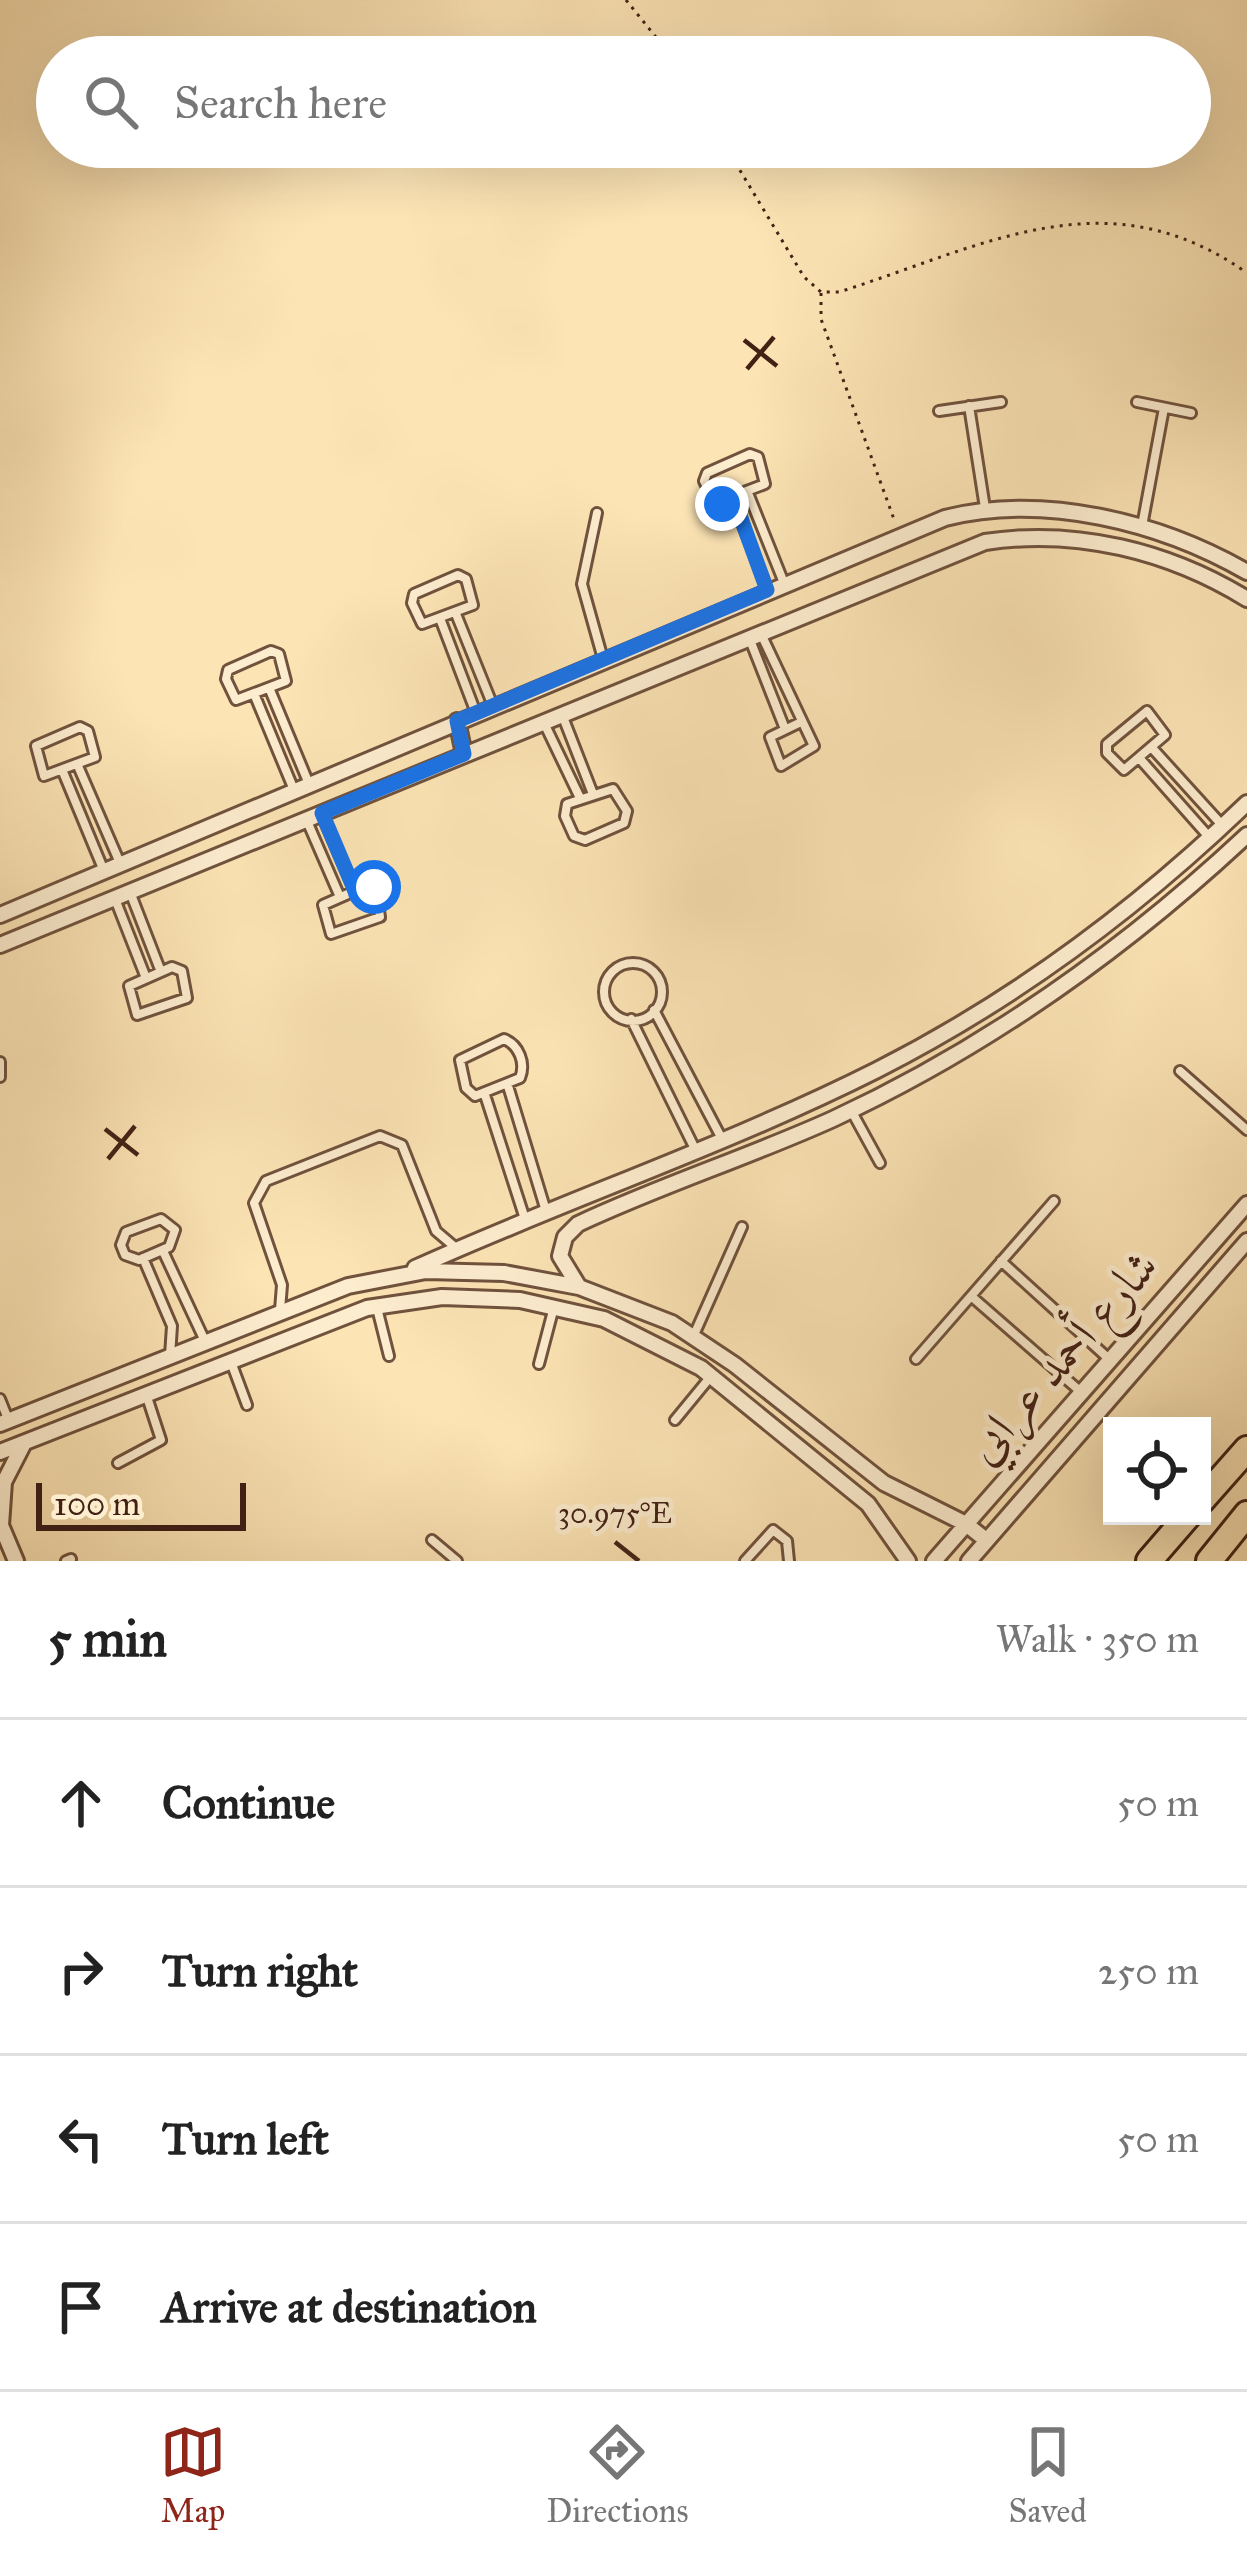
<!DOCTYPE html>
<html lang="en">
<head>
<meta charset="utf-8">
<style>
  body { margin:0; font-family:"IM FELL Great Primer",Amiri,serif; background:#f2f2f2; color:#222 }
  .controls { position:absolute; right:36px; bottom:36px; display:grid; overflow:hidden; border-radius:0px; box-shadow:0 12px 48px #0002 }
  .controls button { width:108px; height:108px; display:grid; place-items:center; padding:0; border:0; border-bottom:3px solid #e0e0e0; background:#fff; color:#222; font:60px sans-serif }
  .scale { position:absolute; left:36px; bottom:30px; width:210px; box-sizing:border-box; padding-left:12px; border:6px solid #422115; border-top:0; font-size:33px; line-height:42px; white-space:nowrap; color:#422115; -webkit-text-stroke:9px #fdedcf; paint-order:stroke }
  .stop { position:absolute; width:36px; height:36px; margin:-27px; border:9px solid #1a73e8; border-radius:50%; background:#fff }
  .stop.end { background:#1a73e8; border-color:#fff; box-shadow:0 3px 12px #0008 }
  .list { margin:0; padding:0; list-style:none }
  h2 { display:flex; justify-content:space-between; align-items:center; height:156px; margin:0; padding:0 48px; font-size:51px }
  h2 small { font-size:39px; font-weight:400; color:#767676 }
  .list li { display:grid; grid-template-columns:78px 1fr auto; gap:36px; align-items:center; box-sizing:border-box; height:168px; padding:0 48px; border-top:3px solid #e0e0e0 }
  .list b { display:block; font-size:45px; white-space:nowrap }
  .list em { font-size:39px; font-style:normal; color:#767676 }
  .icon { flex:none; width:66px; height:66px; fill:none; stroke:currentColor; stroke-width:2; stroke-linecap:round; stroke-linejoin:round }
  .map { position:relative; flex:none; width:1247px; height:1561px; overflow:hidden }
  .search { position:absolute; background:#fff; box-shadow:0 12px 48px #0002; left:36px; right:36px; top:36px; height:132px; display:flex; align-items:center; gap:30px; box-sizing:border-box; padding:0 42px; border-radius:66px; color:#767676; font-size:45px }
  .sheet { height:828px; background:#fff }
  nav { display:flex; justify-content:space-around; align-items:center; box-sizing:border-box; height:168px; border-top:3px solid #e0e0e0; background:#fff; font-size:33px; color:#767676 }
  nav a { display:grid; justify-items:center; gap:6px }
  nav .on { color:#8f2418 }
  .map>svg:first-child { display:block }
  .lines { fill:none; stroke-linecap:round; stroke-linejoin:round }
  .lane-casing { stroke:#70523d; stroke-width:14 }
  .street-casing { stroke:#70523d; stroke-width:20 }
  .highway-casing { stroke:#422115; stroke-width:30 }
  .path { stroke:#422115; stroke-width:3; stroke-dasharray:3 6; stroke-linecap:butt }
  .lane { stroke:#fdedcf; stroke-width:8 }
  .street { stroke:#fdedcf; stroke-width:14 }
  .highway { stroke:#fce4b5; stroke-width:24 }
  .route { stroke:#1a73e8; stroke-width:15 }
  .ticks { fill:none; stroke:#422115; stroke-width:4.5 }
  .labels { text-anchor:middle; stroke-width:10; stroke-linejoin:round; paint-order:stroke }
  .street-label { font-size:48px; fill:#422115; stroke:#fdedcf }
  .ticks-label { font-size:30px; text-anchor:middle; fill:#422115; stroke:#fdedcf; stroke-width:10; stroke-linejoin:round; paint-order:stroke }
</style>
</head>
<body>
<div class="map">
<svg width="1247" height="1561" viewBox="0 0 1247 1561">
  <rect width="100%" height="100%" fill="#fce4b5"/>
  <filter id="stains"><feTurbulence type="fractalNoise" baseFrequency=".00167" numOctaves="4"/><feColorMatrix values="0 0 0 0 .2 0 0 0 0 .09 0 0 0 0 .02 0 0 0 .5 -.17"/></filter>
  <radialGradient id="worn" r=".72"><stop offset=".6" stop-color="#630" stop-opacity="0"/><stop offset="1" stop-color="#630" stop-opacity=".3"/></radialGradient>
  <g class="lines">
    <defs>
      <path id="lane" d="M1137,402l54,11
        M969,406l16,102
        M939,411l62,-9
        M750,454l8,3 7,27 -50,19 -11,-22 3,-8z
        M748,493l36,90
        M733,499l34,90
        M597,513l-15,71 21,75
        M1142,526l22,-118
        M458,575l8,4 7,26 -51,19 -10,-21 2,-9z
        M456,614l37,92
        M441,621l35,92
        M762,636l52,110 -33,20 -11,-29 29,-14
        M750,640l35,89
        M271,651l8,3 7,27 -50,19 -10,-21 2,-9z
        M270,690l39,94
        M255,696l39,94
        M1147,711l18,24 -41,35 -17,-17v-9z
        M563,717l30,77
        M544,723l36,75
        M80,727l8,4 7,26 -51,19 -8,-30z
        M1153,749l69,76
        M1141,760l69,78
        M78,766l42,97
        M63,772l41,99
        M613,789l14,22 -3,12 -39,17 -11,-4 -9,-20 2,-12z
        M322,815l33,76
        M307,821l33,76
        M366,886l10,3 4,28 -49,17 -8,-29z
        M130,892l31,80
        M115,899l31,79
        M604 992a29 29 0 1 1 58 0a29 29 0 1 1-58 0Z
        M172,967l10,4 5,27 -50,17 -8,-29z
        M654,1010l68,129
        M631,1019l65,132
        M504,1039c15,6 22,24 16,39l-45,18 -9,-8 -6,-28z
        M0,1062v15
        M1180,1071l67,59
        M508,1086l38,125
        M485,1095l40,124
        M852,1112l28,51
        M161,1219l14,11 -6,17 -30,13 -14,-5 -4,-10 5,-13z
        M163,1251l42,90
        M143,1258l29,68 -2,30
        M1001,1261l108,98
        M971,1296l110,96
        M377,1308l12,48
        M280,1310l2,-25 -28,-82 12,-22 114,-45 22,9 34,86 20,17
        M694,1335l48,-108
        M916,1359l138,-158
        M231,1362l16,43
        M539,1364l15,-57
        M0,1399l8,20
        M675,1420l37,-45
        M118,1463l43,-23 -15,-46
        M432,1540l25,21
        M66,1561l5,-2
        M745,1561l28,-31 14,11 2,20"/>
      <path id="street" d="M457,721l7,33
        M0,915l945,-397c99,-25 215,4 302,54
        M0,945l985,-403c91,-14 184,9 262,57
        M415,1268c153,-69 313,-123 462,-198 136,-69 261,-162 370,-267
        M579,1287l-19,-31 5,-19 13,-13c83,-39 171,-67 255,-105 153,-71 291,-169 414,-284
        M0,1424l348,-138 78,-15 78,2 75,14 93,36 63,42 149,118 82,41 20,16
        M0,1452l367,-144 75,-11 78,3 84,19 97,49 167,136 40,57
        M0,1523l16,38
        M1,1525l3,-43 19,-37
        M934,1561l313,-357
        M969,1561l278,-320"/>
      <path id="highway" d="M1202,1500l45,-51
        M1149,1561l39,-45
        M1209,1561l38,-47"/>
    </defs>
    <use href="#lane" class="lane-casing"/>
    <use href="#street" class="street-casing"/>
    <use href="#highway" class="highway-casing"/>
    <path class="path" d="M626,0l46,57
      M726,147l78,130 17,15h18c145,-46 268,-118 408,-19
      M821,293v26l74,203"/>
    <use href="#lane" class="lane"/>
    <use href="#street" class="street"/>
    <use href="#highway" class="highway"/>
  </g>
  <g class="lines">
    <path class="route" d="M374,887l-19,4 -33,-78 142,-59 -7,-33 310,-131 -33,-91 -12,5"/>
  </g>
  <path class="ticks" d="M744,340l33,26M747,369l27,-32M105,1129l33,26M108,1159l27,-33M615,1542l24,19"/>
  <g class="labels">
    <g class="street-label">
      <text transform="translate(1061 1356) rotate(-49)" y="17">شارع أحمد عرابي</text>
    </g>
  </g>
  <g class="ticks-label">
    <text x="615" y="1523">30.975°E</text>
  </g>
  <rect width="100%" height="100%" filter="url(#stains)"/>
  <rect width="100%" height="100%" fill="url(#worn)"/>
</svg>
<div class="controls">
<button><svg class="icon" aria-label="locate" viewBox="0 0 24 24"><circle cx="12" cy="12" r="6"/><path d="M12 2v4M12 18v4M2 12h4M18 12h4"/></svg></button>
</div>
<div class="scale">100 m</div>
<div class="stop" style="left:374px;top:887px"></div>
<div class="stop end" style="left:722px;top:504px"></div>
<div class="search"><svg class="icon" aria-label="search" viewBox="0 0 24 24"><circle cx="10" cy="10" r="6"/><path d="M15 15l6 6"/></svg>Search here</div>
</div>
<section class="sheet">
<h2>5 min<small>Walk · 350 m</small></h2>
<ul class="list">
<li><svg class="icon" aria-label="ahead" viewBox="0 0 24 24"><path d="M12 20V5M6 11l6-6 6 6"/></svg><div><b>Continue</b></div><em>50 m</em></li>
<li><svg class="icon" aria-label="right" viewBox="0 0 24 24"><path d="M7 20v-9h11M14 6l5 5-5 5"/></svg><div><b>Turn right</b></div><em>250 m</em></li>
<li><svg class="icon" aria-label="left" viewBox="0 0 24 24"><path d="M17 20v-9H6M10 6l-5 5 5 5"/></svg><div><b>Turn left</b></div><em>50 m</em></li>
<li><svg class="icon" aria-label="arrive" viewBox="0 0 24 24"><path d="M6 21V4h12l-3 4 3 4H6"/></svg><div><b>Arrive at destination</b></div></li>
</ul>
</section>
<nav>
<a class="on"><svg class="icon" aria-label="map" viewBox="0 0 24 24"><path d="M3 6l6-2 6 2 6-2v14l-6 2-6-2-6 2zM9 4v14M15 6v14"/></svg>Map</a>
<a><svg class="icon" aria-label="directions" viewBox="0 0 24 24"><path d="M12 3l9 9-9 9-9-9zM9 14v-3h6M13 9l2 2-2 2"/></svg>Directions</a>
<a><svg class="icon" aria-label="saved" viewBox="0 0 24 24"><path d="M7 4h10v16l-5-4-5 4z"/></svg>Saved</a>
</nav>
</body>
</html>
